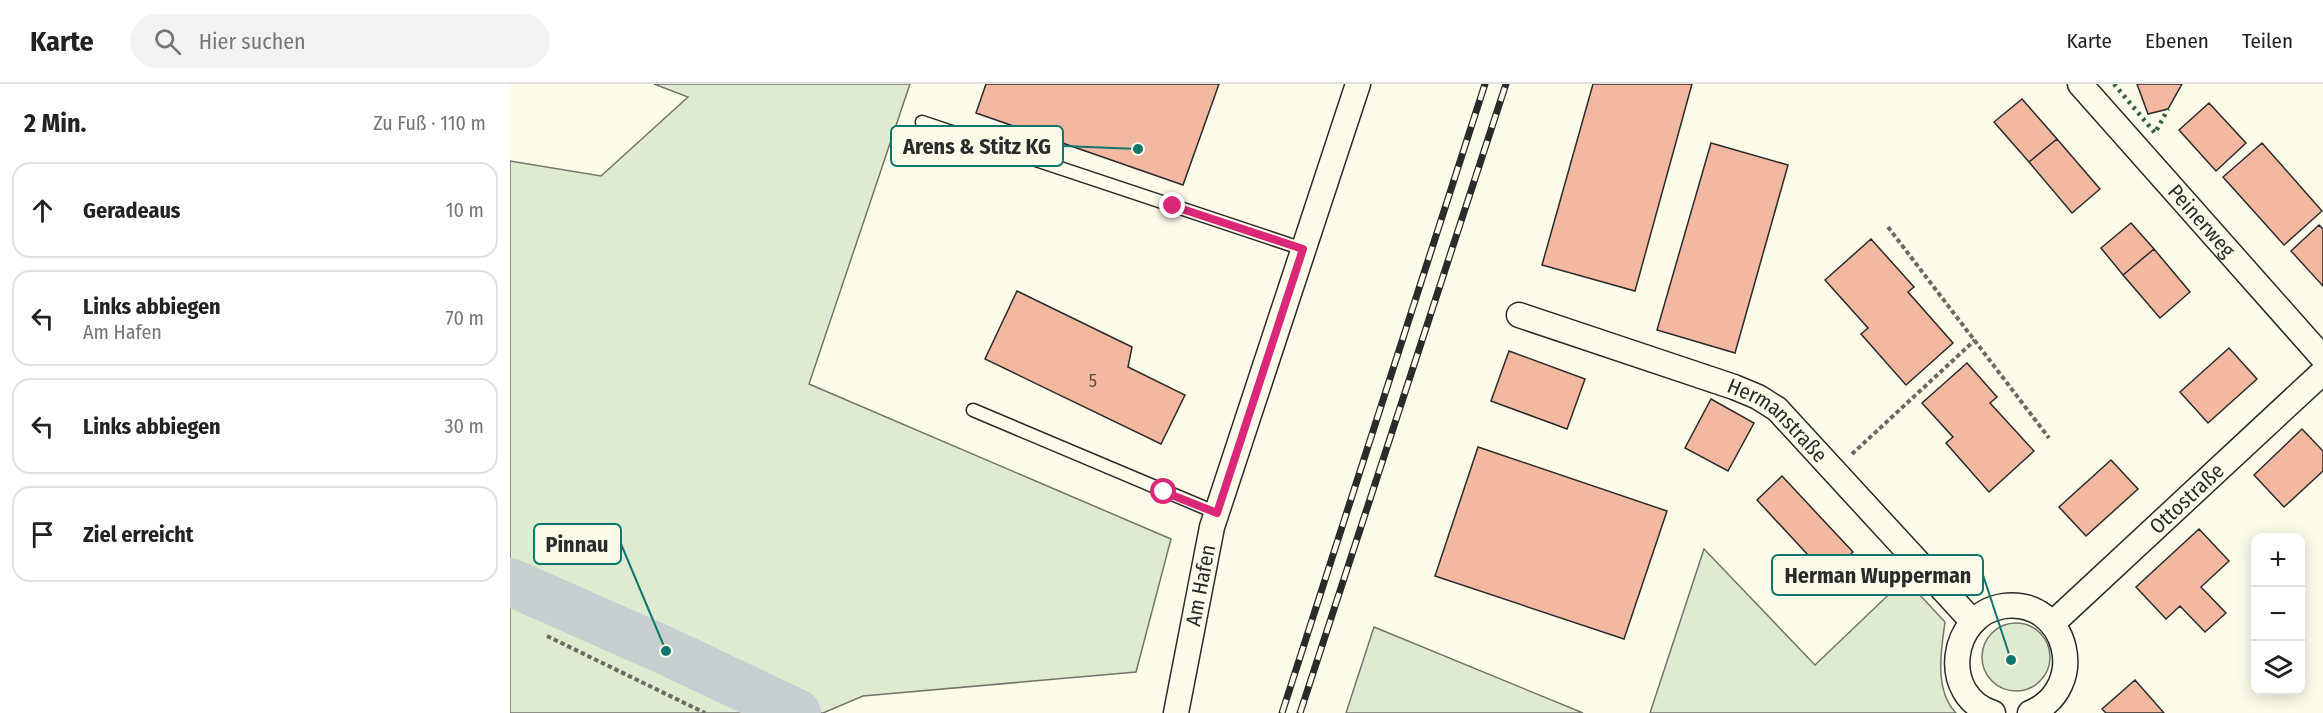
<!DOCTYPE html>
<html lang="de">
<head>
<meta charset="utf-8">
<style>
  body { margin:0; font-family:"Fira Sans Condensed",sans-serif; background:#f2f2f2; color:#222 }
  .controls { position:absolute; right:18px; bottom:18px; display:grid; overflow:hidden; border-radius:12px; box-shadow:0 3px 15px #0003 }
  .controls button { width:54px; height:54px; display:grid; place-items:center; padding:0; border:0; border-bottom:2px solid #e0e0e0; background:#fff; color:#222; font:30px sans-serif }
  .stop { position:absolute; width:18px; height:18px; margin:-14px; border:4px solid #db2777; border-radius:50%; background:#fff }
  .stop.end { background:#db2777; border-color:#fff; box-shadow:0 2px 6px #0008 }
  .list { margin:0; padding:0; list-style:none }
  h2 { display:flex; justify-content:space-between; align-items:center; height:78px; margin:0; padding:0 24px; font-size:26px }
  h2 small { font-size:20px; font-weight:400; color:#767676 }
  .list li { display:grid; grid-template-columns:39px 1fr auto; gap:18px; align-items:center; box-sizing:border-box; height:96px; margin:0 12px 12px; padding:0 12px; border:2px solid #e0e0e0; border-radius:18px }
  .list b { display:block; font-size:22px; white-space:nowrap }
  .list p { margin:0; font-size:20px; white-space:nowrap; color:#767676 }
  .list em { font-size:20px; font-style:normal; color:#767676 }
  .icon { flex:none; width:33px; height:33px; fill:none; stroke:currentColor; stroke-width:2; stroke-linecap:round; stroke-linejoin:round }
  .map { position:relative; flex:none; width:1813px; height:629px; overflow:hidden }
  header { display:flex; align-items:center; gap:36px; box-sizing:border-box; height:84px; padding:0 30px; background:#fff; border-bottom:2px solid #e0e0e0 }
  header strong { font-size:28px }
  nav { display:flex; gap:33px; margin-inline-start:auto; font-size:21px }
  .search { width:420px; height:54px; background:#f2f2f2; display:flex; align-items:center; gap:15px; box-sizing:border-box; padding:0 21px; border-radius:33px; color:#767676; font-size:22px }
  main { display:flex }
  aside { flex:1; background:#fff }
  .map>svg:first-child { display:block }
  .green { fill:#deebd1; stroke:#74746e; stroke-width:1.5 }
  .lines { fill:none; stroke-linecap:round; stroke-linejoin:round }
  .river { stroke:#c7d0d0; stroke-width:48 }
  .building { fill:#f2b8a0; stroke:#2b2b2b; stroke-width:1.5 }
  .service-casing { stroke:#2b2b2b; stroke-width:15 }
  .minor-casing { stroke:#2b2b2b; stroke-width:27 }
  .path { stroke:#6a6964; stroke-width:4; stroke-dasharray:4.5 3; stroke-linecap:butt }
  .service { stroke:#fdfbea; stroke-width:12 }
  .minor { stroke:#fdfbea; stroke-width:24 }
  .rail-casing { stroke:#2b2b2b; stroke-width:7 }
  .rail { stroke:#fdfbea; stroke-width:4.5; stroke-dasharray:14; stroke-linecap:butt }
  .hedge { stroke:#34623c; stroke-width:4.5; stroke-dasharray:3 4.5; stroke-linecap:butt }
  .route { stroke:#db2777; stroke-width:8 }
  .labels { text-anchor:middle; stroke-width:4.5; stroke-linejoin:round; paint-order:stroke }
  .number-label { font-size:18px; fill:#5d4e48 }
  .street-label { font-size:21px; fill:#2b2b2b; stroke:#fdfbea }
  .leader { fill:none; stroke:#0f766e; stroke-width:2 }
  .callout-dot { fill:#0f766e; stroke:#fdfbea; stroke-width:2 }
  .callout { fill:#fdfbea; stroke:#0f766e; stroke-width:2 }
  .callout-label { font-size:22px; text-anchor:middle; font-weight:bold; fill:#2b2b2b }
</style>
</head>
<body>
<header>
<strong>Karte</strong>
<div class="search"><svg class="icon" aria-label="search" viewBox="0 0 24 24"><circle cx="10" cy="10" r="6"/><path d="M15 15l6 6"/></svg>Hier suchen</div>
<nav><a>Karte</a><a>Ebenen</a><a>Teilen</a></nav>
</header>
<main>
<aside>
<h2>2 Min.<small>Zu Fuß · 110 m</small></h2>
<ul class="list">
<li><svg class="icon" aria-label="ahead" viewBox="0 0 24 24"><path d="M12 20V5M6 11l6-6 6 6"/></svg><div><b>Geradeaus</b></div><em>10 m</em></li>
<li><svg class="icon" aria-label="left" viewBox="0 0 24 24"><path d="M17 20v-9H6M10 6l-5 5 5 5"/></svg><div><b>Links abbiegen</b><p>Am Hafen</p></div><em>70 m</em></li>
<li><svg class="icon" aria-label="left" viewBox="0 0 24 24"><path d="M17 20v-9H6M10 6l-5 5 5 5"/></svg><div><b>Links abbiegen</b></div><em>30 m</em></li>
<li><svg class="icon" aria-label="arrive" viewBox="0 0 24 24"><path d="M6 21V4h12l-3 4 3 4H6"/></svg><div><b>Ziel erreicht</b></div></li>
</ul>
</aside>
<div class="map">
<svg width="1813" height="629" viewBox="0 0 1813 629">
  <rect width="100%" height="100%" fill="#fdfbea"/>
  <path class="green" d="M144,0h256l-101,300 362,155 -35,133 -273,24 -40,17h-313v-552l91,15 87,-79z
    M1194,465l111,116 90,-86 40,43c-4,29 -11,68 11,91h-306z
    M1472 573a34 34 0 1 1 68 0a34 34 0 1 1-68 0Z
    M864,543l209,86h-237z"/>
  <g class="lines">
    <path class="river" d="M0,498l156,69 131,62"/>
  </g>
  <path class="building" d="M476,0h233l-36,101 -207,-72z
    M1083,0h99l-57,207 -93,-26z
    M1627,0h45l-14,25 -20,5z
    M1512,15l35,40 -28,23 -35,-40z
    M1699,19l37,40 -30,28 -37,-41z
    M1547,55l43,50 -28,24 -43,-51z
    M1201,59l77,22 -53,188 -78,-23z
    M1752,59l60,68 -38,34 -61,-68z
    M1621,139l23,26 -31,26 -22,-27z
    M1809,141l4,4v57l-32,-35z
    M1361,155l43,48 -6,5 45,51 -47,42 -45,-51 7,-6 -43,-48z
    M1644,165l36,43 -30,26 -37,-43z
    M507,207l115,56 -4,20 57,28 -24,49 -176,-85z
    M1719,264l28,31 -49,44 -28,-31z
    M999,267l76,28 -18,50 -76,-28z
    M1457,279l30,34 -7,6 44,48 -45,41 -43,-49 7,-6 -31,-34z
    M1201,315l43,24 -26,48 -43,-23z
    M1792,345l21,22v20l-39,36 -30,-32z
    M968,363l189,64 -43,128 -189,-63z
    M1601,376l27,29 -52,47 -27,-29z
    M1272,392l71,76 -32,30 -20,-21 7,-6 -51,-55z
    M1689,445l30,32 -28,26 25,26 -21,19 -25,-26 -14,13 -30,-32z
    M1625,596l29,33h-58l-4,-4z"/>
  <g class="lines">
    <defs>
      <path id="service" d="M412,38l381,127
        M463,326l244,103"/>
      <g id="minor">
        <path id="s1" d="M1570,0l243,274"/>
        <path id="s2" d="M1009,231l215,72 24,10 19,12 196,213"/>
        <path id="s3" d="M1542,540l271,-252"/>
        <path id="s4" d="M666,629l36,-186 146,-443"/>
        <path d="M1483,629c-54,-17 -44,-99 11,-107 64,-8 86,82 26,107"/>
      </g>
    </defs>
    <use href="#service" class="service-casing"/>
    <use href="#minor" class="minor-casing"/>
    <path class="path" d="M1378,143l161,211
      M1342,370l123,-114
      M37,552l158,77"/>
    <use href="#service" class="service"/>
    <use href="#minor" class="minor"/>
    <defs>
      <path id="rail" d="M772,629l203,-629
        M790,629l206,-629"/>
    </defs>
    <use href="#rail" class="rail-casing"/>
    <use href="#rail" class="rail"/>
    <path class="hedge" d="M1604,0l41,49 13,-24"/>
  </g>
  <g class="lines">
    <path class="route" d="M654,408l53,21 86,-264 -130,-43"/>
  </g>
  <g class="labels">
    <g class="number-label">
      <text x="583" y="303">5</text>
    </g>
    <g class="street-label">
      <text dy="7" stroke="none"><textPath href="#s1" startOffset="183">Peinerweg</textPath></text>
      <text dy="7" stroke="none"><textPath href="#s2" startOffset="282">Hermanstraße</textPath></text>
      <text dy="7" stroke="none"><textPath href="#s3" startOffset="184">Ottostraße</textPath></text>
      <text dy="7" stroke="none"><textPath href="#s4" startOffset="130">Am Hafen</textPath></text>
    </g>
  </g>
  <path class="leader" d="M628 65L553 62M156 567L111 460M1501 576L1473 491"/>
  <g class="callout-dot">
    <circle cx="628" cy="65" r="6"/>
    <circle cx="156" cy="567" r="6"/>
    <circle cx="1501" cy="576" r="6"/>
  </g>
  <g class="callout">
    <rect x="381" y="42" width="172" height="40" rx="6"/>
    <rect x="24" y="440" width="87" height="40" rx="6"/>
    <rect x="1262" y="471" width="211" height="40" rx="6"/>
  </g>
  <g class="callout-label">
    <text x="467" y="70">Arens &amp; Stitz KG</text>
    <text x="67" y="468">Pinnau</text>
    <text x="1368" y="499">Herman Wupperman</text>
  </g>
</svg>
<div class="controls">
<button>+</button>
<button>−</button>
<button><svg class="icon" aria-label="layers" viewBox="0 0 24 24"><path d="M12 4l9 5-9 5-9-5zM3 14l9 5 9-5"/></svg></button>
</div>
<div class="stop" style="left:654px;top:408px"></div>
<div class="stop end" style="left:663px;top:122px"></div>
</div>
</main>
</body>
</html>
